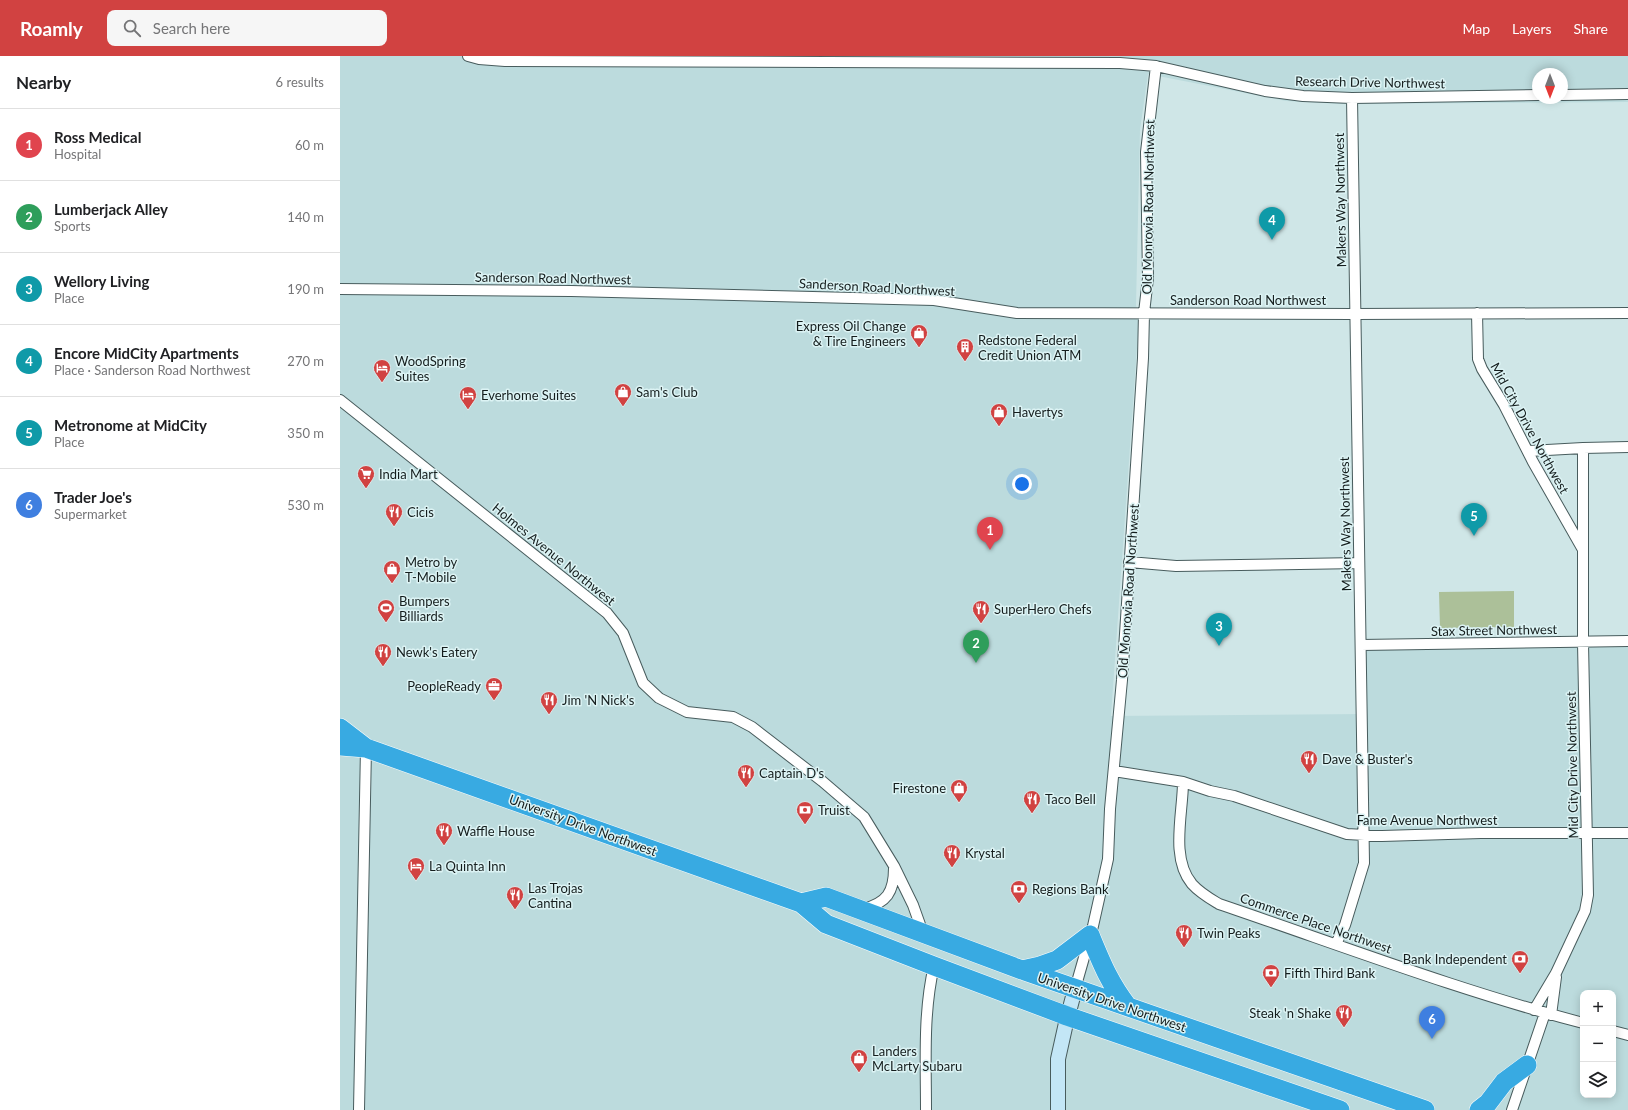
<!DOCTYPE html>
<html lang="en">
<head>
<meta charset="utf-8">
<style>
  body { margin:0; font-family:Lato,sans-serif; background:#f6f6f6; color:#202124 }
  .controls { position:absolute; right:12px; bottom:12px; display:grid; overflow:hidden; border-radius:8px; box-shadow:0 2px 10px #0003 }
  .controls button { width:36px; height:36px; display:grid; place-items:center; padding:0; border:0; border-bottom:1px solid #e0e0e0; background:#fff; color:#202124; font:20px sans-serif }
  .compass { position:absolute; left:1192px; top:12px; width:36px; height:36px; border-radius:50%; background:#fff; box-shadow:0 2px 10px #0003; rotate:180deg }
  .you { position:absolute; left:682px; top:428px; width:14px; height:14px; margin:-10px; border:3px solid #fff; border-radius:50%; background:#1a73e8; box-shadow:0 0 0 6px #1a73e833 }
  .badge { display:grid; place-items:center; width:26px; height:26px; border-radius:50%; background:#d14241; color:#fff; font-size:13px; font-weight:700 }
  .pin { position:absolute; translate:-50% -33px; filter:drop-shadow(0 1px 2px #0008) }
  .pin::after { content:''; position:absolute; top:21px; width:14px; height:12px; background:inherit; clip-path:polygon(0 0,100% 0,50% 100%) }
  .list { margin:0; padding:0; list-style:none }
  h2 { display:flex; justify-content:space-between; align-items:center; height:52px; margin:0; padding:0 16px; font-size:17px }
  h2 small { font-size:13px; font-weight:400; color:#757577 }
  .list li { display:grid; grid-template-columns:26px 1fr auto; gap:12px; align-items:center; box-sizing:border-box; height:72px; padding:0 16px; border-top:1px solid #e0e0e0 }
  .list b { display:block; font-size:15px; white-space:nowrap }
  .list p { margin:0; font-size:13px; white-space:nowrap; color:#757577 }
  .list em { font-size:13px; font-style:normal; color:#757577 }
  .icon { flex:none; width:22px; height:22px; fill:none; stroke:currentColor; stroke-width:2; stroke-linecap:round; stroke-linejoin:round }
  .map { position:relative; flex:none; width:1288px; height:1054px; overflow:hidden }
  header { display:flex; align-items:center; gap:24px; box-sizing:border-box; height:56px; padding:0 20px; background:#d14241; color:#fff }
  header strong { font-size:19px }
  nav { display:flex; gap:22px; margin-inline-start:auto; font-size:14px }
  .search { width:280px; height:36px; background:#f6f6f6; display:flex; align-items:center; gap:10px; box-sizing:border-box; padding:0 14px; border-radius:8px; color:#757577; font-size:15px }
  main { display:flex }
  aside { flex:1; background:#fff }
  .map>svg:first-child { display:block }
  .built { fill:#bcdbdd; fill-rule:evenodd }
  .green { fill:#acc099 }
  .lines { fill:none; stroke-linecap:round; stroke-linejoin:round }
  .street-casing { stroke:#485c5d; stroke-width:12 }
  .secondary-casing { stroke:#485c5d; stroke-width:16 }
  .highway-casing { stroke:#fff; stroke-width:20 }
  .street { stroke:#fff; stroke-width:10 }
  .secondary { stroke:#c3e6f6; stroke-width:14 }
  .highway { stroke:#38aae2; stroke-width:19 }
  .labels { text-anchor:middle; stroke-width:3; stroke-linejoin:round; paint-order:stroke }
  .street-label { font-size:13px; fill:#141d1d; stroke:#dcf3f4 }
  .poi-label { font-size:13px; fill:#141d1d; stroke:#dcf3f4; text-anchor:start }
</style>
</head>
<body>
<header>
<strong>Roamly</strong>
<div class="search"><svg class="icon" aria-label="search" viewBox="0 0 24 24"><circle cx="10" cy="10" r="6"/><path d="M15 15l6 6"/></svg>Search here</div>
<nav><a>Map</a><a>Layers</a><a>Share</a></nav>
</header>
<main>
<aside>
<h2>Nearby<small>6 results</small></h2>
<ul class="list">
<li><span class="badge" style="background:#e0444e">1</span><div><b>Ross Medical</b><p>Hospital</p></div><em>60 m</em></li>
<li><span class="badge" style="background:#2e9e5b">2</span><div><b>Lumberjack Alley</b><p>Sports</p></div><em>140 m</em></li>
<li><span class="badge" style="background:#0f9aa8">3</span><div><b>Wellory Living</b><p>Place</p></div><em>190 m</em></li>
<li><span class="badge" style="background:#0f9aa8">4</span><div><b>Encore MidCity Apartments</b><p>Place · Sanderson Road Northwest</p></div><em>270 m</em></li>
<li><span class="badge" style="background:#0f9aa8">5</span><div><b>Metronome at MidCity</b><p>Place</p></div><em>350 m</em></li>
<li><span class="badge" style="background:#3f7fe0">6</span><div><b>Trader Joe's</b><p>Supermarket</p></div><em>530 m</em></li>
</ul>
</aside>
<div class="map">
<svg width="1288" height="1054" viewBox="0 0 1288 1054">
  <rect width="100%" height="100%" fill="#cfe6e7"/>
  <path class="built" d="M0,0h1288v46l-285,2 -57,-3 -138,-27 -8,56 -4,175 3,14 -28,397 254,-2v-66l263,-3v465h-1288zM1198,18h24v24h-24zM1243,937h30v102h-30z"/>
  <path class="green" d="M1174,535v36l-74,1 -1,-36z"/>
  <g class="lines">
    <defs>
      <path id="street" d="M128,0l11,3 26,2 615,2 36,3 109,25 38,5 49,2 186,-3
        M1222,39l66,-1
        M0,233l231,2 363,9 83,13 338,1 273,-1
        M1137,257l1,46 4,10 22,36 29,57 49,86
        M0,344l267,213 16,20 20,50 16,15 28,14 46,5 19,10 70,54 42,36 30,49 19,39 10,28
        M1189,395l54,-3 45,-1
        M789,506l47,4 183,-3
        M1021,589l267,-4
        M774,715l69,11 27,9 24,5 113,38 35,2 99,-3h147
        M843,726c0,31 -13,76 9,102 8,9 17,14 27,20 121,41 241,87 364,119
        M523,853c24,-6 31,-17 31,-41
        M996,888l9,-19 19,-62 -12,-765
        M735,933l18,-63 15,-67 2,-50 12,-129 21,-322 1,-45 4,-35 -2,-126 10,-86
        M1194,954l22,-37 29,-62 3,-16 -5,-252v-195
        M1211,959l5,-38
        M1273,975l15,4
        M19,1054l7,-362
        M586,1054c0,-48 -3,-98 8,-144
        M1172,1054l33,-97"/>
      <path id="secondary" d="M718,1054v-51l8,-36 9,-34"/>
      <path id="highway" d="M0,672l26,20
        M0,690l26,2 435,155 25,21 108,42 133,50 273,94
        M461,847l25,-6 196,73 403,140
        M682,914l18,-4 17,-6 33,-25c12,29 19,47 38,72
        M1139,1054l9,-7 16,-21 23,-17"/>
    </defs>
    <use href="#street" class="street-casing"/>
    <use href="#secondary" class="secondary-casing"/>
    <use href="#highway" class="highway-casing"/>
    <use href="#street" class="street"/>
    <use href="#secondary" class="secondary"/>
    <use href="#highway" class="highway"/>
  </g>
  <defs>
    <symbol id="shop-pin" viewBox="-11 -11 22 30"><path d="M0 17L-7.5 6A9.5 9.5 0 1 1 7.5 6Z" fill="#d14241" stroke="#dcf3f4"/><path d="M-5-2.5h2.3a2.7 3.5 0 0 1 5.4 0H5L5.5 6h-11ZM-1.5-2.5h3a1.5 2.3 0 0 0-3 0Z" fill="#fff"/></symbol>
    <symbol id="building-pin" viewBox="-11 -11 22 30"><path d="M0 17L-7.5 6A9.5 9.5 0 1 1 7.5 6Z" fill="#d14241" stroke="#dcf3f4"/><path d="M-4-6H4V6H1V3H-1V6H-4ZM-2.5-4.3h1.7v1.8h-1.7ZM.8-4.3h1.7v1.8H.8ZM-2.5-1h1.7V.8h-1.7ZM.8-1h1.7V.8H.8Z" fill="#fff"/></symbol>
    <symbol id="hotel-pin" viewBox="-11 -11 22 30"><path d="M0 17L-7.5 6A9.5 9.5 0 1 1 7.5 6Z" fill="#d14241" stroke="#dcf3f4"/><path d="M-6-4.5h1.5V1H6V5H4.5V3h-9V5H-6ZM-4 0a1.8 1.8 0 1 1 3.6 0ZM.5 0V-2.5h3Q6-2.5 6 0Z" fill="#fff"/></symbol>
    <symbol id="supermarket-pin" viewBox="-11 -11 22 30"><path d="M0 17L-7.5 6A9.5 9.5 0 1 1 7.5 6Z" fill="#d14241" stroke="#dcf3f4"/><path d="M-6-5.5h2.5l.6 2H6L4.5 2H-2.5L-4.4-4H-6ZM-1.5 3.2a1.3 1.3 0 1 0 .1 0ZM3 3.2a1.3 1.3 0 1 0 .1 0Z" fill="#fff"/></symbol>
    <symbol id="restaurant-pin" viewBox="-11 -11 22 30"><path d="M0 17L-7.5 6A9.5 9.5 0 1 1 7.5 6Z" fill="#d14241" stroke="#dcf3f4"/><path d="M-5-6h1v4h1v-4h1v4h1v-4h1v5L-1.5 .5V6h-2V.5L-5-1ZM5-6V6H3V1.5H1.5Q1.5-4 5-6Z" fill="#fff"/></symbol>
    <symbol id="stadium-pin" viewBox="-11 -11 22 30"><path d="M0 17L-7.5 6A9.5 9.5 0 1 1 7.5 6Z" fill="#d14241" stroke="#dcf3f4"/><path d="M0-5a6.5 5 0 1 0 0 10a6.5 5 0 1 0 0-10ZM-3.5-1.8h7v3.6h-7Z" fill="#fff"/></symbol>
    <symbol id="office-pin" viewBox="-11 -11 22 30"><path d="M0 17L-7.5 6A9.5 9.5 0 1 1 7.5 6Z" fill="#d14241" stroke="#dcf3f4"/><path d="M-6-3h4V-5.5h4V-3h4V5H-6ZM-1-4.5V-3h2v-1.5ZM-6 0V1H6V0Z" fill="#fff"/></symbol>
    <symbol id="bank-pin" viewBox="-11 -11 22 30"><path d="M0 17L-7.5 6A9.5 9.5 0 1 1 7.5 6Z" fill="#d14241" stroke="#dcf3f4"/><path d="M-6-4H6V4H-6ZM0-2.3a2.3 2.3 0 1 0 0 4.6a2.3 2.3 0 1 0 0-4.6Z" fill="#fff"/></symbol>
  </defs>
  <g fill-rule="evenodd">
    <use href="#shop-pin" x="569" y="267" width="20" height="27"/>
    <use href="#building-pin" x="615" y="281" width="20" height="27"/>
    <use href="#hotel-pin" x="32" y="302" width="20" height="27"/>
    <use href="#shop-pin" x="273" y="326" width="20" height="27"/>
    <use href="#hotel-pin" x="118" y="329" width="20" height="27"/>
    <use href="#shop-pin" x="649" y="346" width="20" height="27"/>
    <use href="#supermarket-pin" x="16" y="408" width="20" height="27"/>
    <use href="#restaurant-pin" x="44" y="446" width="20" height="27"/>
    <use href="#shop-pin" x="42" y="503" width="20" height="27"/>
    <use href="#stadium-pin" x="36" y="542" width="20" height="27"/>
    <use href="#restaurant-pin" x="631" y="543" width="20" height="27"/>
    <use href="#restaurant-pin" x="33" y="586" width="20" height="27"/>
    <use href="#office-pin" x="144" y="620" width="20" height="27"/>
    <use href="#restaurant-pin" x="199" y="634" width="20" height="27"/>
    <use href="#restaurant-pin" x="959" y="693" width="20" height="27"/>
    <use href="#restaurant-pin" x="396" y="707" width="20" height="27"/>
    <use href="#shop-pin" x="609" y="722" width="20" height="27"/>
    <use href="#restaurant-pin" x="682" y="733" width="20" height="27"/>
    <use href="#bank-pin" x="455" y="744" width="20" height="27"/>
    <use href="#restaurant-pin" x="94" y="765" width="20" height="27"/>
    <use href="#restaurant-pin" x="602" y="787" width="20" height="27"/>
    <use href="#hotel-pin" x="66" y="800" width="20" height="27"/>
    <use href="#bank-pin" x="669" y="823" width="20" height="27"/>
    <use href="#restaurant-pin" x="165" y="829" width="20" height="27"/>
    <use href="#restaurant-pin" x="834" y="867" width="20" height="27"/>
    <use href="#bank-pin" x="1170" y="893" width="20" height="27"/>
    <use href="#bank-pin" x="921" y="907" width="20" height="27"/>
    <use href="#restaurant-pin" x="994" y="947" width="20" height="27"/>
    <use href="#shop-pin" x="509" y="992" width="20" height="27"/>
  </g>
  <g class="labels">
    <g class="street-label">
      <text transform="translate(1030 26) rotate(1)" y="5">Research Drive Northwest</text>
      <text transform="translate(1000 144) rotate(-91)" y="5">Makers Way Northwest</text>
      <text transform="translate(808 151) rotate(-89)" y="5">Old Monrovia Road Northwest</text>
      <text transform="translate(213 222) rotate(1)" y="5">Sanderson Road Northwest</text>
      <text transform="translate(537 231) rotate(3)" y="5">Sanderson Road Northwest</text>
      <text x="908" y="249">Sanderson Road Northwest</text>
      <text transform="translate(1190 372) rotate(61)" y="5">Mid City Drive Northwest</text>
      <text transform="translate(1005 468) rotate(-91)" y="5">Makers Way Northwest</text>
      <text transform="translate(214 498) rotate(39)" y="5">Holmes Avenue Northwest</text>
      <text transform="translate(788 535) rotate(-86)" y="5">Old Monrovia Road Northwest</text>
      <text transform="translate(1154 574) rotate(-1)" y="5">Stax Street Northwest</text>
      <text transform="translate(1232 709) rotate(-91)" y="5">Mid City Drive Northwest</text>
      <text x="1087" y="769">Fame Avenue Northwest</text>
      <text transform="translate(243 769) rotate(20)" y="5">University Drive Northwest</text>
      <text transform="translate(976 867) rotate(19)" y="5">Commerce Place Northwest</text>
      <text transform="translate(772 946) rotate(19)" y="5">University Drive Northwest</text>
    </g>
    <g class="poi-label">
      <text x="566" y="275" text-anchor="end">Express Oil Change<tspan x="566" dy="15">&amp; Tire Engineers</tspan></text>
      <text x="638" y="289">Redstone Federal<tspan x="638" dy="15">Credit Union ATM</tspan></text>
      <text x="55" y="310">WoodSpring<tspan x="55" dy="15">Suites</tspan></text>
      <text x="296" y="341">Sam's Club</text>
      <text x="141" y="344">Everhome Suites</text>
      <text x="672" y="361">Havertys</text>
      <text x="39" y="423">India Mart</text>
      <text x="67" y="461">Cicis</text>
      <text x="65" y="511">Metro by<tspan x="65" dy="15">T-Mobile</tspan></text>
      <text x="59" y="550">Bumpers<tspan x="59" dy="15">Billiards</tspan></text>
      <text x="654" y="558">SuperHero Chefs</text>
      <text x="56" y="601">Newk's Eatery</text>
      <text x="141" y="635" text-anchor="end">PeopleReady</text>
      <text x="222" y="649">Jim 'N Nick's</text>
      <text x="982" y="708">Dave &amp; Buster's</text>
      <text x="419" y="722">Captain D's</text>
      <text x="606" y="737" text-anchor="end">Firestone</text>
      <text x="705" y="748">Taco Bell</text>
      <text x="478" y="759">Truist</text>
      <text x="117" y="780">Waffle House</text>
      <text x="625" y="802">Krystal</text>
      <text x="89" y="815">La Quinta Inn</text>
      <text x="188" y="837">Las Trojas<tspan x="188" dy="15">Cantina</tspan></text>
      <text x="692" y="838">Regions Bank</text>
      <text x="857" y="882">Twin Peaks</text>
      <text x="1167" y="908" text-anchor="end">Bank Independent</text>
      <text x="944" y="922">Fifth Third Bank</text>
      <text x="991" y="962" text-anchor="end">Steak 'n Shake</text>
      <text x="532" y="1000">Landers<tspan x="532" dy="15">McLarty Subaru</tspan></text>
    </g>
  </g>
</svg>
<div class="controls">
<button>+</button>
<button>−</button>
<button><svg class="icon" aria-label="layers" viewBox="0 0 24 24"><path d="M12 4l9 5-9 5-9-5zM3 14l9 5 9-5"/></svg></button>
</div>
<svg class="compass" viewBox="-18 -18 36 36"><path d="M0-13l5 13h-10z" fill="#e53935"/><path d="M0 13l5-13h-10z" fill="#757577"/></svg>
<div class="you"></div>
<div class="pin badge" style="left:650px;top:494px;background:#e0444e">1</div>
<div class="pin badge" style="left:636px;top:607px;background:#2e9e5b">2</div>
<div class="pin badge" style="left:879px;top:590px;background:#0f9aa8">3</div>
<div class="pin badge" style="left:932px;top:184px;background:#0f9aa8">4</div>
<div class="pin badge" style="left:1134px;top:480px;background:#0f9aa8">5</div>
<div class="pin badge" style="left:1092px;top:983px;background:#3f7fe0">6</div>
</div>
</main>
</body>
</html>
